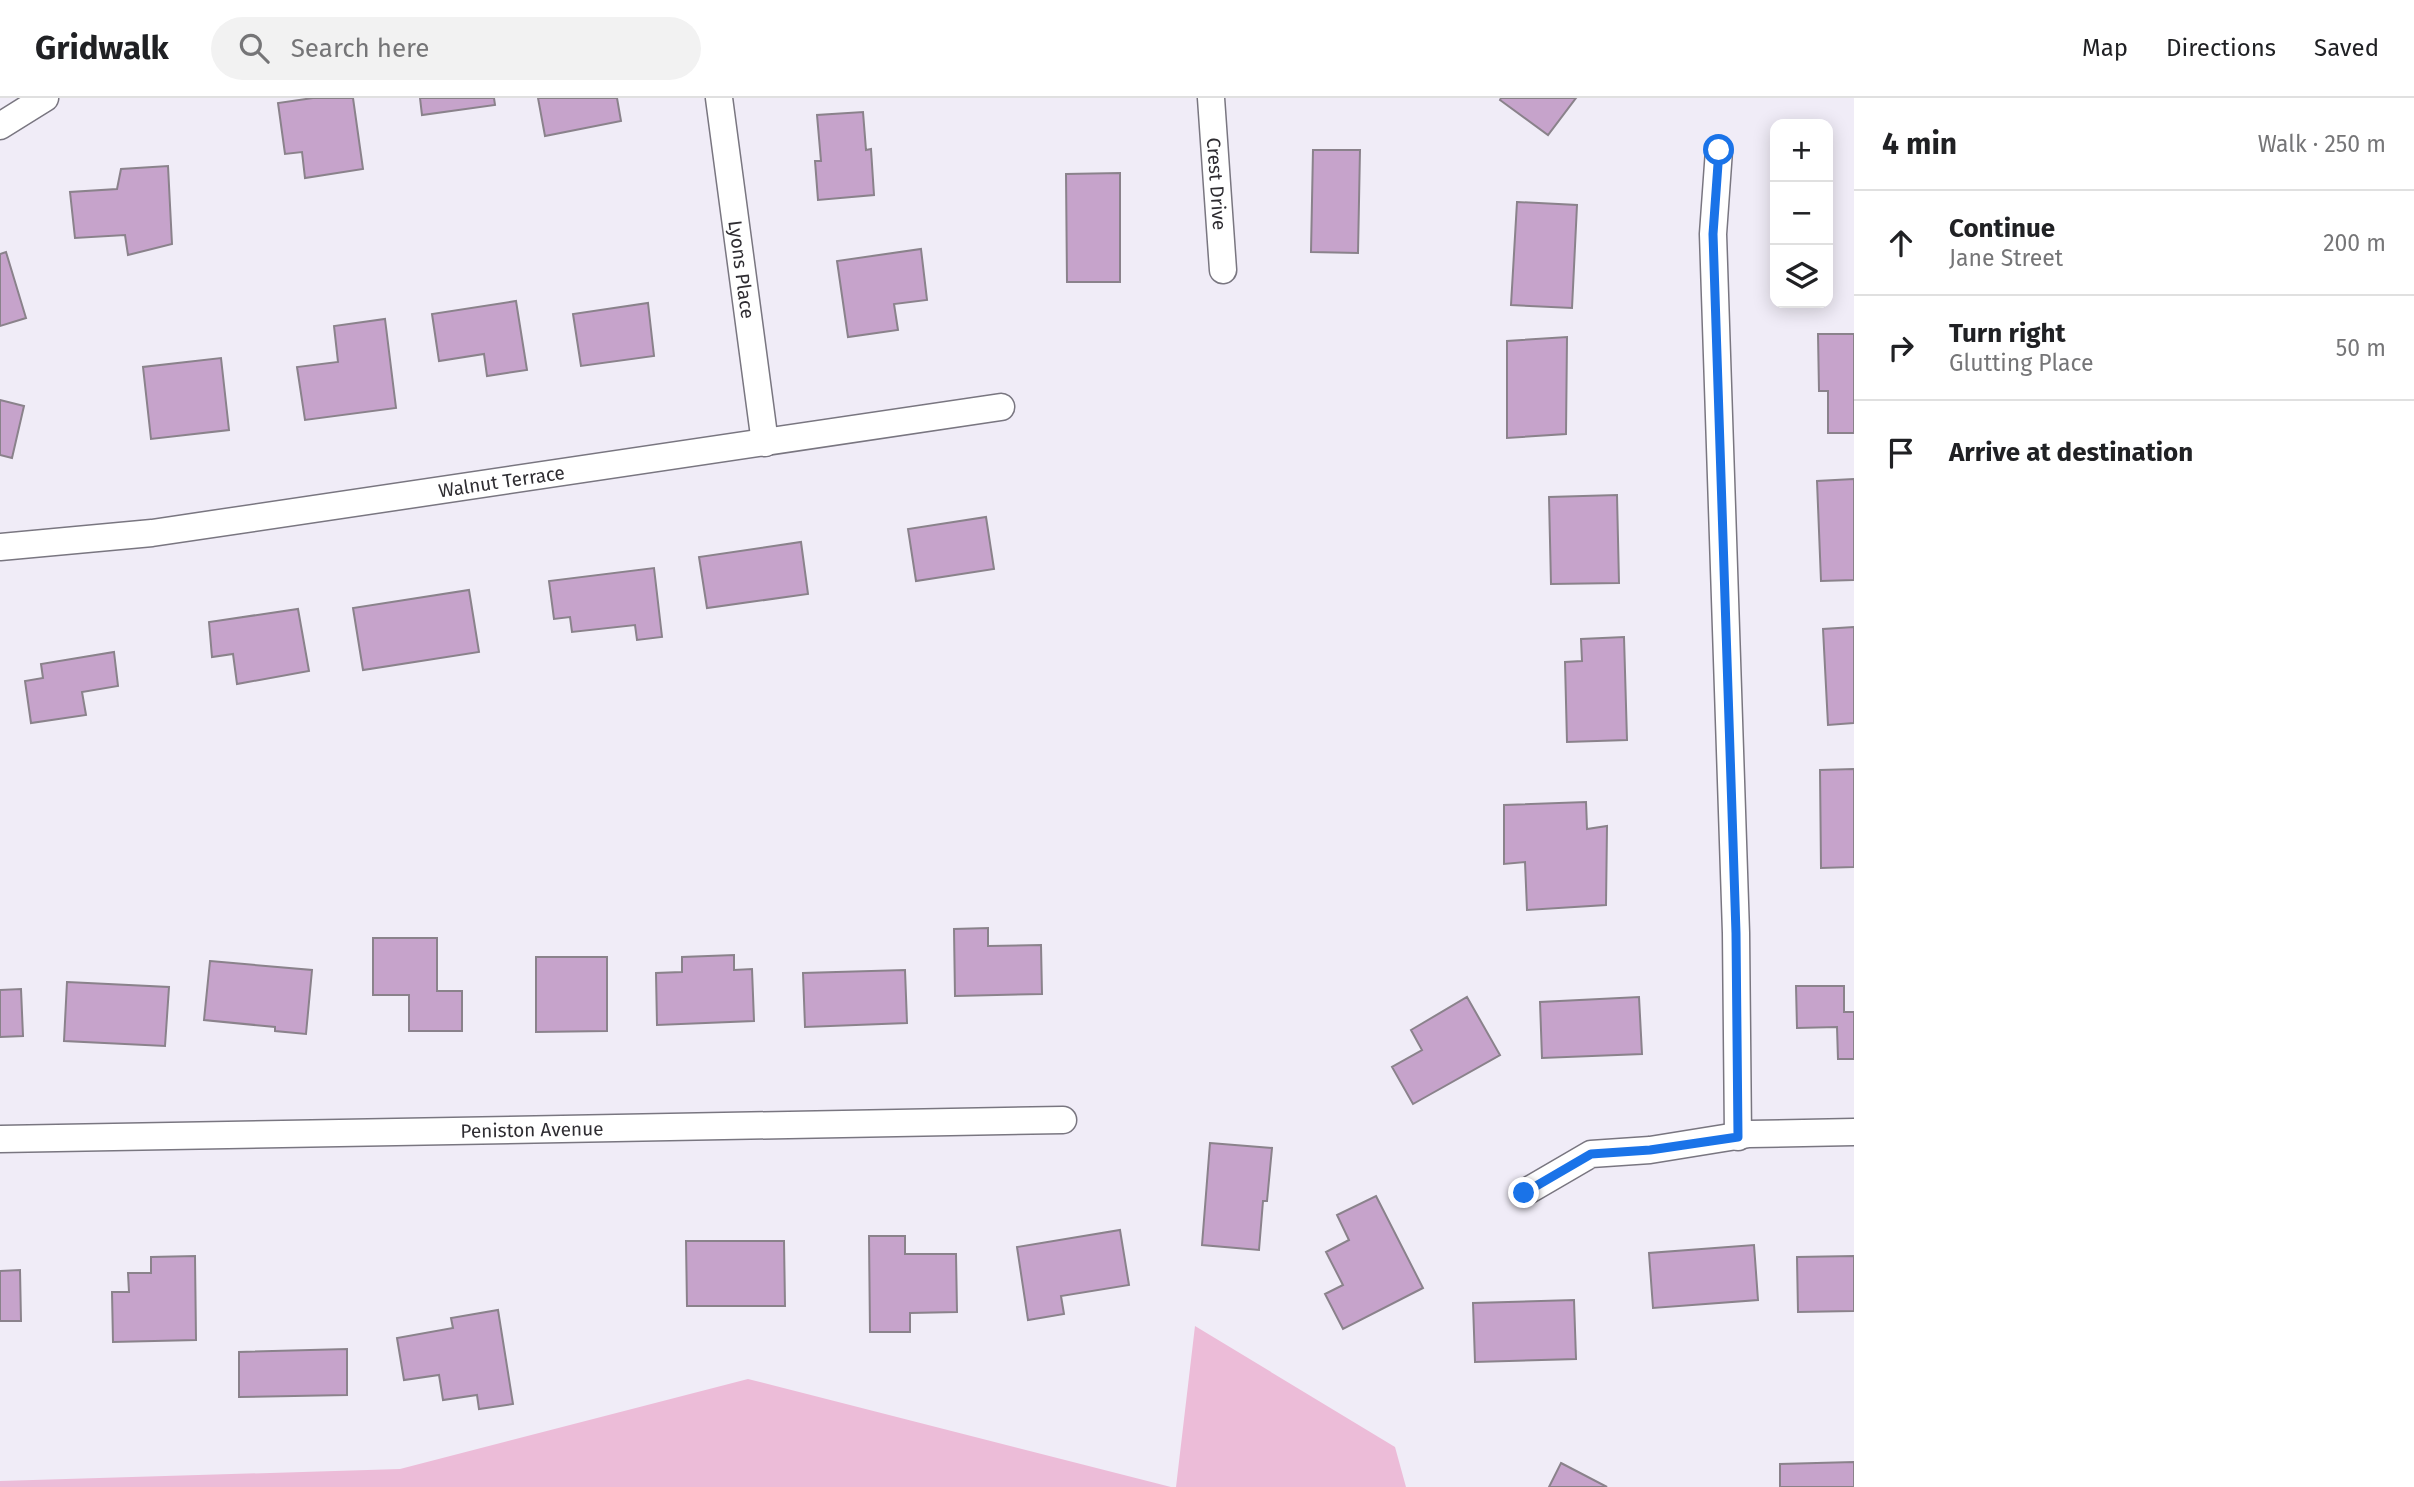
<!DOCTYPE html>
<html lang="en">
<head>
<meta charset="utf-8">
<style>
  body { margin:0; font-family:"Fira Sans",sans-serif; background:#f2f2f2; color:#202124 }
  .controls { position:absolute; right:21px; top:21px; display:grid; overflow:hidden; border-radius:14px; box-shadow:0 4px 18px #0003 }
  .controls button { width:63px; height:63px; display:grid; place-items:center; padding:0; border:0; border-bottom:2px solid #e0e0e0; background:#fff; color:#202124; font:35px sans-serif }
  .stop { position:absolute; width:21px; height:21px; margin:-16px; border:5px solid #1a73e8; border-radius:50%; background:#fff }
  .stop.end { background:#1a73e8; border-color:#fff; box-shadow:0 2px 7px #0008 }
  .list { margin:0; padding:0; list-style:none }
  h2 { display:flex; justify-content:space-between; align-items:center; height:91px; margin:0; padding:0 28px; font-size:30px }
  h2 small { font-size:23px; font-weight:400; color:#757577 }
  .list li { display:grid; grid-template-columns:46px 1fr auto; gap:21px; align-items:center; box-sizing:border-box; height:105px; padding:0 28px; border-top:2px solid #e0e0e0 }
  .list b { display:block; font-size:26px; white-space:nowrap }
  .list p { margin:0; font-size:23px; white-space:nowrap; color:#757577 }
  .list em { font-size:23px; font-style:normal; color:#757577 }
  .icon { flex:none; width:38px; height:38px; fill:none; stroke:currentColor; stroke-width:2; stroke-linecap:round; stroke-linejoin:round }
  .map { position:relative; flex:none; width:1854px; height:1389px; overflow:hidden }
  header { display:flex; align-items:center; gap:42px; box-sizing:border-box; height:98px; padding:0 35px; background:#fff; border-bottom:2px solid #e0e0e0 }
  header strong { font-size:33px }
  nav { display:flex; gap:38px; margin-inline-start:auto; font-size:24px }
  .search { width:490px; height:63px; background:#f2f2f2; display:flex; align-items:center; gap:18px; box-sizing:border-box; padding:0 24px; border-radius:38px; color:#757577; font-size:26px }
  main { display:flex }
  aside { flex:1; background:#fff }
  .map>svg:first-child { display:block }
  .green { fill:#ecbcd8 }
  .building { fill:#c6a3cb; stroke:#8a828b; stroke-width:2 }
  .lines { fill:none; stroke-linecap:round; stroke-linejoin:round }
  .street-casing { stroke:#797680; stroke-width:29 }
  .street { stroke:#fff; stroke-width:26 }
  .route { stroke:#1a73e8; stroke-width:9 }
  .labels { text-anchor:middle; stroke-width:6; stroke-linejoin:round; paint-order:stroke }
  .street-label { font-size:19px; fill:#2e2c31; stroke:#fcfaff }
</style>
</head>
<body>
<header>
<strong>Gridwalk</strong>
<div class="search"><svg class="icon" aria-label="search" viewBox="0 0 24 24"><circle cx="10" cy="10" r="6"/><path d="M15 15l6 6"/></svg>Search here</div>
<nav><a>Map</a><a>Directions</a><a>Saved</a></nav>
</header>
<main>
<div class="map">
<svg width="1854" height="1389" viewBox="0 0 1854 1389">
  <rect width="100%" height="100%" fill="#f0ecf7"/>
  <path class="green" d="M1195,1228l200,121 11,40h-230z
    M748,1281l423,108h-1171v-6l400,-12z"/>
  <path class="building" d="M313,0h40l10,71 -58,9 -3,-26 -17,2 -7,-51z
    M420,0h74l1,7 -73,10z
    M538,0h79l4,23 -76,15z
    M1501,0h75l-28,37 -48,-35z
    M863,14l3,38 5,-1 3,46 -56,5 -3,-39h6l-4,-46z
    M1313,52h47l-2,103 -47,-1z
    M168,68l4,78 -44,11 -3,-20 -50,3 -5,-46 47,-3 4,-20z
    M1120,75v109h-53l-1,-108z
    M1517,104l60,3 -5,103 -61,-3z
    M921,151l6,51 -33,4 4,26 -50,7 -11,-76z
    M6,154l20,66 -26,8v-72z
    M516,203l11,69 -40,6 -3,-22 -45,7 -7,-47z
    M648,205l6,53 -73,10 -8,-52z
    M385,221l11,89 -91,12 -8,-53 41,-5 -4,-36z
    M1818,236h36v99h-26v-42h-9z
    M1567,239l-1,97 -59,4v-97z
    M221,260l8,72 -78,9 -8,-72z
    M0,302l24,6 -12,52 -12,-3z
    M1854,381v101l-33,1 -4,-100z
    M1617,397l2,88 -68,1 -2,-87z
    M986,419l8,52 -78,12 -8,-52z
    M801,444l7,52 -101,14 -8,-51z
    M654,470l8,69 -25,3 -2,-15 -63,7 -2,-15 -16,2 -5,-38z
    M469,492l10,62 -116,18 -10,-62z
    M298,511l11,62 -72,13 -4,-30 -21,3 -3,-35z
    M1854,529v96l-26,2 -5,-96z
    M1624,539l3,103 -60,2 -2,-80 17,-1 -1,-22z
    M114,554l4,34 -36,6 4,23 -55,8 -6,-42 18,-3 -2,-14z
    M1854,671v98l-33,1 -1,-98z
    M1586,704l1,27 20,-3 -1,79 -79,5 -2,-48 -21,2v-59z
    M988,830v18l53,-1 1,49 -87,2 -1,-67z
    M373,840h64v53h25v40h-53v-36h-36z
    M734,857v15l18,-1 2,52 -97,4 -1,-52 26,-1v-15z
    M536,859h71v74l-71,1z
    M210,863l102,9 -6,64 -31,-3v-4l-71,-7z
    M905,872l2,53 -102,4 -2,-54z
    M67,884l102,5 -4,59 -101,-5z
    M1796,888h48v26h10v47h-16l-1,-32 -40,1z
    M21,891l2,47 -23,1v-47z
    M1467,899l33,58 -87,49 -21,-37 30,-17 -11,-20z
    M1639,899l3,57 -100,4 -2,-56z
    M1210,1045l62,5 -5,53h-4l-4,49 -57,-5z
    M1376,1098l47,92 -80,41 -18,-35 18,-9 -17,-33 23,-12 -12,-25z
    M1120,1132l9,55 -68,11 3,18 -36,6 -11,-73z
    M869,1138h36v18h51l1,58 -47,1v19h-40z
    M686,1143h98l1,65h-98z
    M1754,1147l4,55 -105,8 -4,-55z
    M195,1158l1,84 -83,2 -1,-50h17l-1,-19h23v-16z
    M1854,1158v55l-56,1 -1,-55z
    M20,1172l1,51h-21v-50z
    M1574,1202l2,59 -101,3 -2,-59z
    M498,1212l15,94 -34,5 -2,-14 -34,5 -4,-25 -35,5 -7,-42 56,-10 -2,-10z
    M347,1251v46l-108,2v-45z
    M1854,1364v25h-74v-23z
    M1561,1365l46,24h-58z"/>
  <g class="lines">
    <defs>
      <g id="street">
        <path id="s1" d="M719,0l46,345"/>
        <path id="s2" d="M1211,0l12,172"/>
        <path d="M0,28l45,-28"/>
        <path d="M1719,52l-6,84 23,699 2,204"/>
        <path id="s3" d="M0,449l152,-14 849,-126"/>
        <path id="s4" d="M0,1041l1063,-19"/>
        <path d="M1524,1095l67,-39 59,-4 99,-16 105,-2"/>
      </g>
    </defs>
    <use href="#street" class="street-casing"/>
    <use href="#street" class="street"/>
  </g>
  <g class="lines">
    <path class="route" d="M1524,1095l67,-39 59,-4 88,-13 -2,-204 -23,-699 6,-84"/>
  </g>
  <g class="labels">
    <g class="street-label">
      <text dy="7" stroke="none"><textPath href="#s2" startOffset="86">Crest Drive</textPath></text>
      <text dy="7" stroke="none"><textPath href="#s1" startOffset="173">Lyons Place</textPath></text>
      <text dy="7" stroke="none"><textPath href="#s3" startOffset="506">Walnut Terrace</textPath></text>
      <text dy="7" stroke="none"><textPath href="#s4" startOffset="532">Peniston Avenue</textPath></text>
    </g>
  </g>
</svg>
<div class="controls">
<button>+</button>
<button>−</button>
<button><svg class="icon" aria-label="layers" viewBox="0 0 24 24"><path d="M12 4l9 5-9 5-9-5zM3 14l9 5 9-5"/></svg></button>
</div>
<div class="stop" style="left:1719px;top:52px"></div>
<div class="stop end" style="left:1524px;top:1095px"></div>
</div>
<aside>
<h2>4 min<small>Walk · 250 m</small></h2>
<ul class="list">
<li><svg class="icon" aria-label="ahead" viewBox="0 0 24 24"><path d="M12 20V5M6 11l6-6 6 6"/></svg><div><b>Continue</b><p>Jane Street</p></div><em>200 m</em></li>
<li><svg class="icon" aria-label="right" viewBox="0 0 24 24"><path d="M7 20v-9h11M14 6l5 5-5 5"/></svg><div><b>Turn right</b><p>Glutting Place</p></div><em>50 m</em></li>
<li><svg class="icon" aria-label="arrive" viewBox="0 0 24 24"><path d="M6 21V4h12l-3 4 3 4H6"/></svg><div><b>Arrive at destination</b></div></li>
</ul>
</aside>
</main>
</body>
</html>
